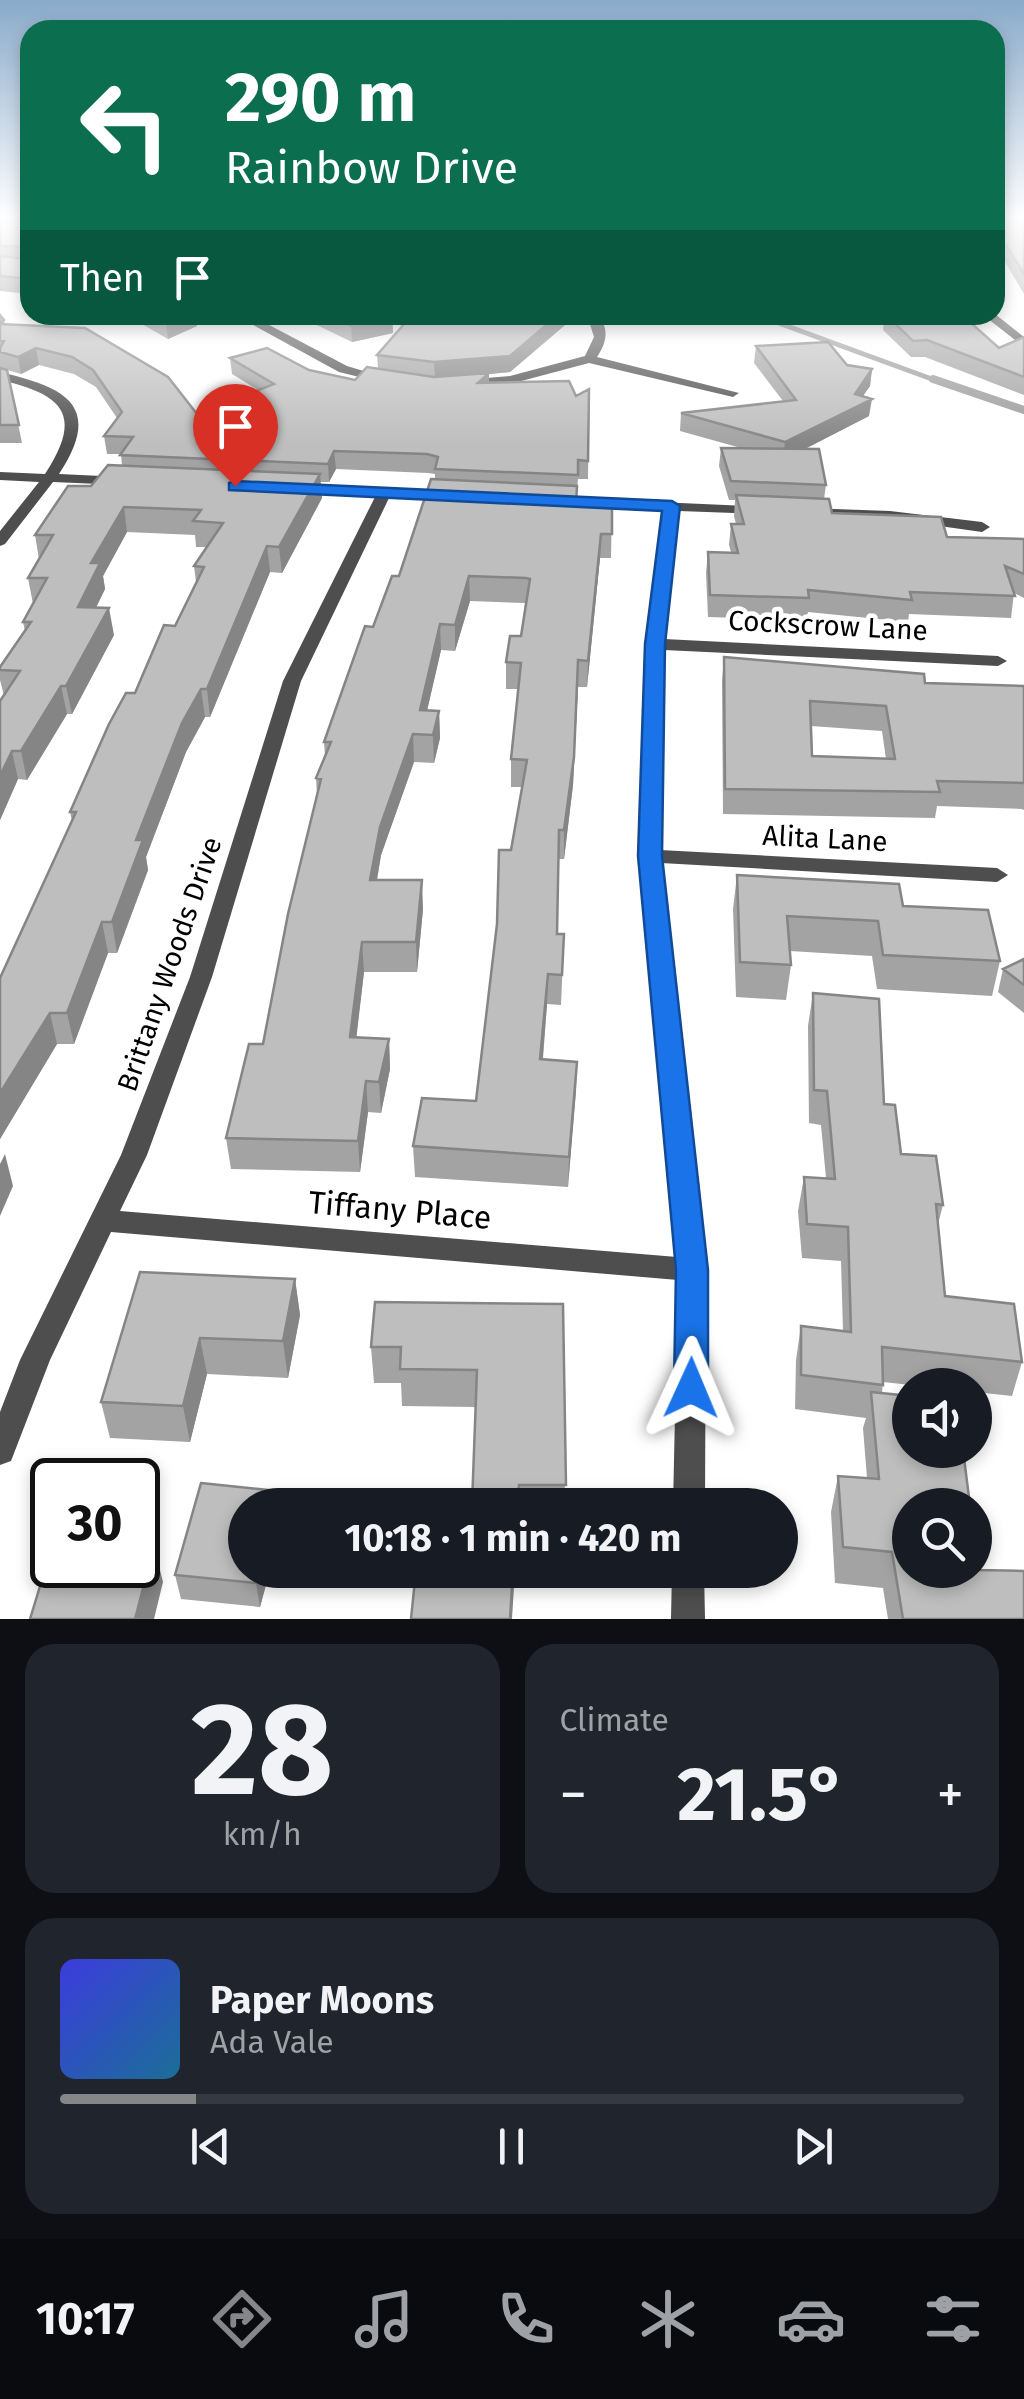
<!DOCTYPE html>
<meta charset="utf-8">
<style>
body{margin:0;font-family:"Fira Sans",sans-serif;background:#20242c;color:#f1f3f6;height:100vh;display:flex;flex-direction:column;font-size:38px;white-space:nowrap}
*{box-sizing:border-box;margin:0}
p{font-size:32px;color:#9ea1a6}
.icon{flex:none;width:55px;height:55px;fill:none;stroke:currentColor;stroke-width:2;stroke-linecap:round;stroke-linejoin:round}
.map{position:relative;height:1619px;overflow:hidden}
.panel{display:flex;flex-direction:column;gap:25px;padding:25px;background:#0d0f14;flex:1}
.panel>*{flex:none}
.hud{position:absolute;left:20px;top:20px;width:985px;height:305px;border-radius:30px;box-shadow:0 5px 15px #0003;background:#0b6e4f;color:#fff;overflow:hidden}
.buttons{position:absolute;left:892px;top:1368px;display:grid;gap:20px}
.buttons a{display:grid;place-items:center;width:100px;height:100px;border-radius:50%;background:#171b24;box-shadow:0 5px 15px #0003;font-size:50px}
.speed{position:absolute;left:30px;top:1458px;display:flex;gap:20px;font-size:50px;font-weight:700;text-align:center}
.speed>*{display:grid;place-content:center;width:130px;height:130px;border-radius:50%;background:#171b24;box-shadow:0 5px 15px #0003;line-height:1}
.speed .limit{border:5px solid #111;border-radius:15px;background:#fff;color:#111}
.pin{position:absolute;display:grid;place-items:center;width:85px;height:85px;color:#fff;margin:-102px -42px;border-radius:50% 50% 50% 0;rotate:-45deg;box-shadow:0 0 10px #0007}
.pin .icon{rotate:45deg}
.me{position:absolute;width:110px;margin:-55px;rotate:1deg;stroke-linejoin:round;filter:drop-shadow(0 0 8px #0008)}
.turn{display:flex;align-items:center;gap:35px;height:210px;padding:0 40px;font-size:45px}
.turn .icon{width:130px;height:130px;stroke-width:2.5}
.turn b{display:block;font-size:70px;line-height:85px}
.then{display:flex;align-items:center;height:95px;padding:0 40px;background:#0003;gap:20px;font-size:38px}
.big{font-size:75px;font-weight:700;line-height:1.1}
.panel .card{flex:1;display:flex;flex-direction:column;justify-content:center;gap:15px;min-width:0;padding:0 35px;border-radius:30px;background:#20242c}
.panel .dial{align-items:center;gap:0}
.dial b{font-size:130px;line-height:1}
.song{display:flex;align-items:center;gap:30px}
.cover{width:120px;height:120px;border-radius:15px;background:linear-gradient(135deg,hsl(240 70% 55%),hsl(200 70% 35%))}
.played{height:10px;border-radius:5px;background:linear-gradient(90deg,#858687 15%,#363941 15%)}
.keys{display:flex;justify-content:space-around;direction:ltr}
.heat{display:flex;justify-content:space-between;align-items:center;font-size:55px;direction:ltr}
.panel .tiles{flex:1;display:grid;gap:25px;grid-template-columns:1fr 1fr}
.card:last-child{grid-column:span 2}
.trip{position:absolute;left:228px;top:1488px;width:570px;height:100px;border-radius:50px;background:#171b24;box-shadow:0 5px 15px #0003;font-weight:700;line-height:100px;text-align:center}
.tabs{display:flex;height:160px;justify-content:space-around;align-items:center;background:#090b0e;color:#9ea1a6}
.tabs .icon{width:70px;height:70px}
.tabs .active{color:#858687}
.tabs b{font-size:45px;color:#f1f3f6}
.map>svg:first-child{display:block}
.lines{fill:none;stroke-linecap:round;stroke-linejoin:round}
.stream-far1{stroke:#9c9c9c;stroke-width:5}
.stream{stroke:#9c9c9c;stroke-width:8}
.street{fill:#4e4e4e;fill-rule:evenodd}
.wall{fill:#a3a3a3;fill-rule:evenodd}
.shaded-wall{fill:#858585}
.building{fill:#bebebe;stroke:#858585;stroke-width:2.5;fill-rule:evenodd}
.route{fill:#1a73e8;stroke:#114b97;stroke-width:2.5}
.labels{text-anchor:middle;stroke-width:9;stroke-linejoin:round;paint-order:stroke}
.street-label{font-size:28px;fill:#000;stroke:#fff}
.near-street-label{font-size:32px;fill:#000;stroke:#fff}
</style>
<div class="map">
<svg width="1024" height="1619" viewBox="0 0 1024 1619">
<rect width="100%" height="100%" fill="#fff"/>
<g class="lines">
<path class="stream-far1" d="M757,315L940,382"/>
<path class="stream" d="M933,379L1024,410"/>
<path class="street" d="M995,314L1024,337V347L983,315Z
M235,315H250L347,366L390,379L384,383L339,372Z
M587,315H599C609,330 607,342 597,357L739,393L733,397L589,363L510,384L463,388L457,384L463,380L510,376L585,356L594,337Z
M0,372C63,387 105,404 59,474L123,477L130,481L123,485L53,482L5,544L0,546V531L39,482L0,480V472L45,474C85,413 61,394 0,380Z
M297,485L453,492L460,496L453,500L389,498L301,681L212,977L147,1155L120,1211L677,1257L640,856L646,644L664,510L551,504L544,500L546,497L767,507L769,510L762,514L679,511L664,639L998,656L1007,661L998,666L664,650L660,850L997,868L1008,875L997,882L661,863L706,1270L705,1505H673L678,1280L111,1232L50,1360L11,1461L0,1465V1412L20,1360L121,1155L190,977L283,681L375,497L292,492L290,489Z
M806,508L890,511L982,522L990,527L982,532L890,519L801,515L799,512Z
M672,1570H704L705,1619H671Z"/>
</g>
<path class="wall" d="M0,219H30V294L0,291Z
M995,219H1024V294L995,245Z
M0,315L4,320L5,325L197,414L258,390L232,374L230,358L309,370L355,380L378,368L377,355L412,315H565V325L510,372L489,374V383L576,396L589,389L588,479H578L576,506L612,507L611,558H600L587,687H578L573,785L564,859H558L557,934H564L561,1005L547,1004L543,1059L577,1062L568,1187L415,1177L413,1146L476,1101L511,850L522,787H511V759L518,689H506V662L521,636L525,603L470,601L455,651L441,650L427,710L439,711L440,738L434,763L414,762L381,855L377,880L423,909L417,972H364L356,1037L389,1039L390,1069L381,1113L368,1112L360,1172L231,1169L226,1138L263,1044L317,795L316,778L325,756L324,742L373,627L399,576L435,480V474L428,473L336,469L329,482H320L322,498L282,573L270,572L210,717H205L186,752L146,857L148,870L117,953H108L74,1044H57L0,1139V978L72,821L70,812L135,693L175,626L196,582L194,566L207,547H196L195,535L127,532L103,576L105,589L96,608L114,635L72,714H67L27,780L18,779L0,820V701L4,696L0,680V667L25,631L23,622L33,604L28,578L39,559L35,535L91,486L122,466L121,454H107L104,436L117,418L96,387L74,374L39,365L21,374L7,370L22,443H0Z
M126,315H196L197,326L168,339Z
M296,315H387L392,317L393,333L352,342Z
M885,315H962L999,348L1024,337V395L925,357H911L883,330Z
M756,346L872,369L870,386L863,396L869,416L805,449L826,485L824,499L832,513L947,537L1024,539V598L1014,593L1011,618L909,614L908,622L808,612L806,620L708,617L706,573L708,552H731L729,545L731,524H736L734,516L735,500H729L719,466L721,448H741L680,431L681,413L783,401L754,363Z
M724,657L925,683L1024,686V810L1022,809L937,806L935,818L723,814L722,681ZM811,726L882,731L886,759L812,756Z
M737,875L903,906L1000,961L992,996L877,989L872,956L790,951L791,965L786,1000L736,997L733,909Z
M1024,959V1013L998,992L1003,969Z
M813,993L884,1104L901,1154L943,1205L938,1224L945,1296L1022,1362L1012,1396L975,1392V1385H911L883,1382L882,1393L979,1570L1024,1619H888L883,1588L835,1583L831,1512L838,1476L867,1478L863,1428L866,1418L795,1409L796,1360L801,1326L843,1331L841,1261L802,1258L798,1211L804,1177L826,1178L821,1125L809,1123L808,1026Z
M295,1279L300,1315L288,1378L207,1374L190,1442L110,1438L101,1402Z
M563,1304L565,1505H472L476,1407L402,1406L401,1383H374L371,1347Z
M201,1483L279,1491L281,1505H245V1570H270L260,1607L181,1599L175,1575Z"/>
<path class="shaded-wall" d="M184,315H196L197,326L168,339L166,323Z
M558,315H565V325L510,372L489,374V390L435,379L434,362Z
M392,317L393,333L352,342L351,326Z
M36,348L39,365L21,374L18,357Z
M872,369L870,386L855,407L872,399L869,416L783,460L785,442L855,394Z
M334,451L336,469L329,482L328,464Z
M320,474L322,498L282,573L279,547Z
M124,507L127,532L103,576L105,589L83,633L78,607L91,563Z
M601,534L600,558L587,687L588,661Z
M267,546L270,572L210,717L207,689Z
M469,576L470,601L455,651V625Z
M109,608L114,635L72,714L66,686Z
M440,624L441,650L421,737L420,710Z
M61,686L67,714L27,780L21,751Z
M578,687L573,785L564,859V830Z
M201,689L205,717L186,752L146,857L148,870L117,953L112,922L136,840L182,723Z
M439,711L440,738L434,763L433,735Z
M413,734L414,762L381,855L372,909L370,880L380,827Z
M12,751L18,779L0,820V776Z
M422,880L423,909L417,972L416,942Z
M102,922L108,953L74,1044L67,1013Z
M362,942L364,972L353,1067L350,1037Z
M548,974L547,1004L540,1090V1059Z
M50,1013L57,1044L0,1139V1093Z
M389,1039L390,1069L381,1113L379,1082Z
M577,1062L576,1092L568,1187L569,1157Z
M366,1081L368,1112L360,1172L358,1141Z
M5,1154L13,1186L0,1216V1164Z
M295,1279L300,1315L288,1378L283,1341Z
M200,1338L207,1374L190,1442L183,1406Z
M145,1469L153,1505L138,1563V1495Z
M154,1546L163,1582L154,1619H135Z
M259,1570H270L260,1607L256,1583Z
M513,1570H515L512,1619H510Z"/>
<path class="building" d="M0,219H30V247L0,246Z
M997,219H1024V274L995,227V224H1000Z
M30,247V279L0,276V256L27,259Z
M0,315L4,320L0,324L85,328L168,377L197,414L274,384L230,358L267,348L309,370L355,380L367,367L434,377L489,373L478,383L569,381L576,396L589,389L588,461L578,460V475L435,469L438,457L427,454L334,451L328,464L120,455L133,437L104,436L122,412L93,370L72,357L36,348L18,357L0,352V348L4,341L0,340Z
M151,315H184L166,323Z
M327,315H387L392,317L351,326Z
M412,315H558L510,356L434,362L377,355Z
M886,315H962L999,348L1024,337V377L927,340L913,341Z
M828,342L847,365L872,369L855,394L872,399L785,442L681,413L796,400L756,346Z
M0,368L7,370L19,425H0Z
M721,448L819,449L826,485L731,481Z
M108,465L320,474L279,547L267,546L207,689H201L182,723L136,840H143L112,922H102L67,1013H50L0,1093V978L76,812H70L109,724L126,693H135L164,625L175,626L204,567L194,566L223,523L193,521L201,510L124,507L91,563H100L78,607L109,608L66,686H61L21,751H12L0,776V701L20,671L0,670V667L31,622H23L47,578H28L53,535H35L68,486H91Z
M431,479L577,486L576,506L612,507V534H601L588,661L578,660L574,757L564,830H559L557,934H564L562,975L548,974L540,1059L577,1062L569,1157L413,1146L422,1098L476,1101L497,924L499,850H511L527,760L511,759L521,663L506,662L510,636H521L530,579L526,578L469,576L455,625L440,624L420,710L439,711L433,735L413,734L380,827L370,880H422L416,942H362L350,1037L389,1039L379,1082L366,1081L358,1141L226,1138L249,1044H263L288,914L321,779L316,778L331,742H324L365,626L373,627L392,576H399Z
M736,495L829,499L832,513L941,517L947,537L1024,539V574L1005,566L1015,596L910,592L912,600L808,590L809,598L710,595L708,552L738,553L731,524H744Z
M724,657L924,674L925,683L1024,686V783L937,781L940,792L725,789ZM810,701L886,706L895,759L812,756Z
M737,875L899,884L903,906L988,910L1000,961L883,955L878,921L787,916L791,965L740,962Z
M1024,959V985L1003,969Z
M813,993L879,999L884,1104L895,1105L901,1154L936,1156L943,1205L936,1204L945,1296L1014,1304L1022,1362L882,1347L883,1385L801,1375V1326L851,1332L848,1227L807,1224L804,1177L835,1179L827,1091L814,1090Z
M140,1272L295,1279L283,1341L200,1338L183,1406L101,1402Z
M375,1302L563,1304L566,1485H519L517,1505H472L477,1370L400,1369L401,1347H371Z
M871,1392L910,1396V1450H963L970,1505H910V1570H975V1540L979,1570L1024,1571V1619H903L892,1552L843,1547L838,1476L879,1479Z
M79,1464L145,1469L138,1495V1480H74Z
M201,1483L279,1491L276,1505H245V1570H259L256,1583L175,1575Z
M138,1545L154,1546L135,1619H30L52,1547V1565H138Z
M416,1570H513L510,1619H411Z"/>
<linearGradient id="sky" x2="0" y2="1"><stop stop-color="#89aaca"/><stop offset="0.49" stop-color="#fff"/><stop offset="1" stop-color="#fff" stop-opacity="0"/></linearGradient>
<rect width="1024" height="445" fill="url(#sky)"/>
<path class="route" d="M235,481L672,501L680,506L665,644L662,856L708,1270V1388L703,1398L691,1402L679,1398L674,1388L676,1270L638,856L645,644L662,511L229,490V483Z"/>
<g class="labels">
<g class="street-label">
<text transform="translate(828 625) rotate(3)" y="10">Cockscrow Lane</text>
<text transform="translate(825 838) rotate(3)" y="10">Alita Lane</text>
<text transform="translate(169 964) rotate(-71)" y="10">Brittany Woods Drive</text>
</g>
<g class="near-street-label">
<text transform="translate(400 1210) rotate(5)" y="11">Tiffany Place</text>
</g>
</g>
</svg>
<div class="buttons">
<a><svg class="icon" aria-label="sound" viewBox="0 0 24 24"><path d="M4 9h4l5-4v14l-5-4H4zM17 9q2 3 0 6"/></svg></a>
<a><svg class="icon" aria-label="search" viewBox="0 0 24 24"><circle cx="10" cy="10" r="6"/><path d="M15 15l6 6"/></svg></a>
</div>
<div class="speed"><div class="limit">30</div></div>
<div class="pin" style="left:235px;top:486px;background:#d93025"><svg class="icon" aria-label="arrive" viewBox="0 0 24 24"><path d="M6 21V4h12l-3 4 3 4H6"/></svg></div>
<svg class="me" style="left:691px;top:1388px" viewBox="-20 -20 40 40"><path d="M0-17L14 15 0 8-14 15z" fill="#1a73e8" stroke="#fff" stroke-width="4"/></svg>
<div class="trip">10:18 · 1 min · 420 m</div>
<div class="hud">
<div class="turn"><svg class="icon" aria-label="left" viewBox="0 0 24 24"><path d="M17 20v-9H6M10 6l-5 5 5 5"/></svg><div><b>290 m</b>Rainbow Drive</div></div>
<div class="then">Then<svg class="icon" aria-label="arrive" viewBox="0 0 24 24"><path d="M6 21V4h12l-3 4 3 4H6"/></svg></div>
</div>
</div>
<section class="panel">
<div class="tiles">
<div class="card dial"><b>28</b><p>km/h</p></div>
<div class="card"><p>Climate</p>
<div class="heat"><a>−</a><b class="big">21.5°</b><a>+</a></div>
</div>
<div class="card">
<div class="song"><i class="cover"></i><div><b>Paper Moons</b><p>Ada Vale</p></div></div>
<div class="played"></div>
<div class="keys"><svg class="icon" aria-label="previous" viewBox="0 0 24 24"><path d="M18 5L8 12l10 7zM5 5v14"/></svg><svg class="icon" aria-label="pause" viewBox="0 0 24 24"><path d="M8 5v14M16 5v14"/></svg><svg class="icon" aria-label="next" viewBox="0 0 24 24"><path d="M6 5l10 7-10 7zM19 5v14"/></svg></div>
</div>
</div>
</section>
<nav class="tabs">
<b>10:17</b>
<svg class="icon active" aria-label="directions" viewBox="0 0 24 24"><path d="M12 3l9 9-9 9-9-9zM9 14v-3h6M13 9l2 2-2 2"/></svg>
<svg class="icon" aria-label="music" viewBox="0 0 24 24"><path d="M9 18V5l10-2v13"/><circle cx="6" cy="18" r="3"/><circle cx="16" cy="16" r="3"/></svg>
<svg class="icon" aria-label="phone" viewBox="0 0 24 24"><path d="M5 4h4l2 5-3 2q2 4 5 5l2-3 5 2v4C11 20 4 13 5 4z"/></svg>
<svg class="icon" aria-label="climate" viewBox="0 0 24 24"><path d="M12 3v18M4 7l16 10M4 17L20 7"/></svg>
<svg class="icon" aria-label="car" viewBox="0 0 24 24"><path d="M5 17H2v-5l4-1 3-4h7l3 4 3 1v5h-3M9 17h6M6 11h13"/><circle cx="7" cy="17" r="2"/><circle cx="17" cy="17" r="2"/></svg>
<svg class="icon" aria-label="filters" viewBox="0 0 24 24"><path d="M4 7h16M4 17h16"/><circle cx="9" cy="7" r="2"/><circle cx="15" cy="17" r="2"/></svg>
</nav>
